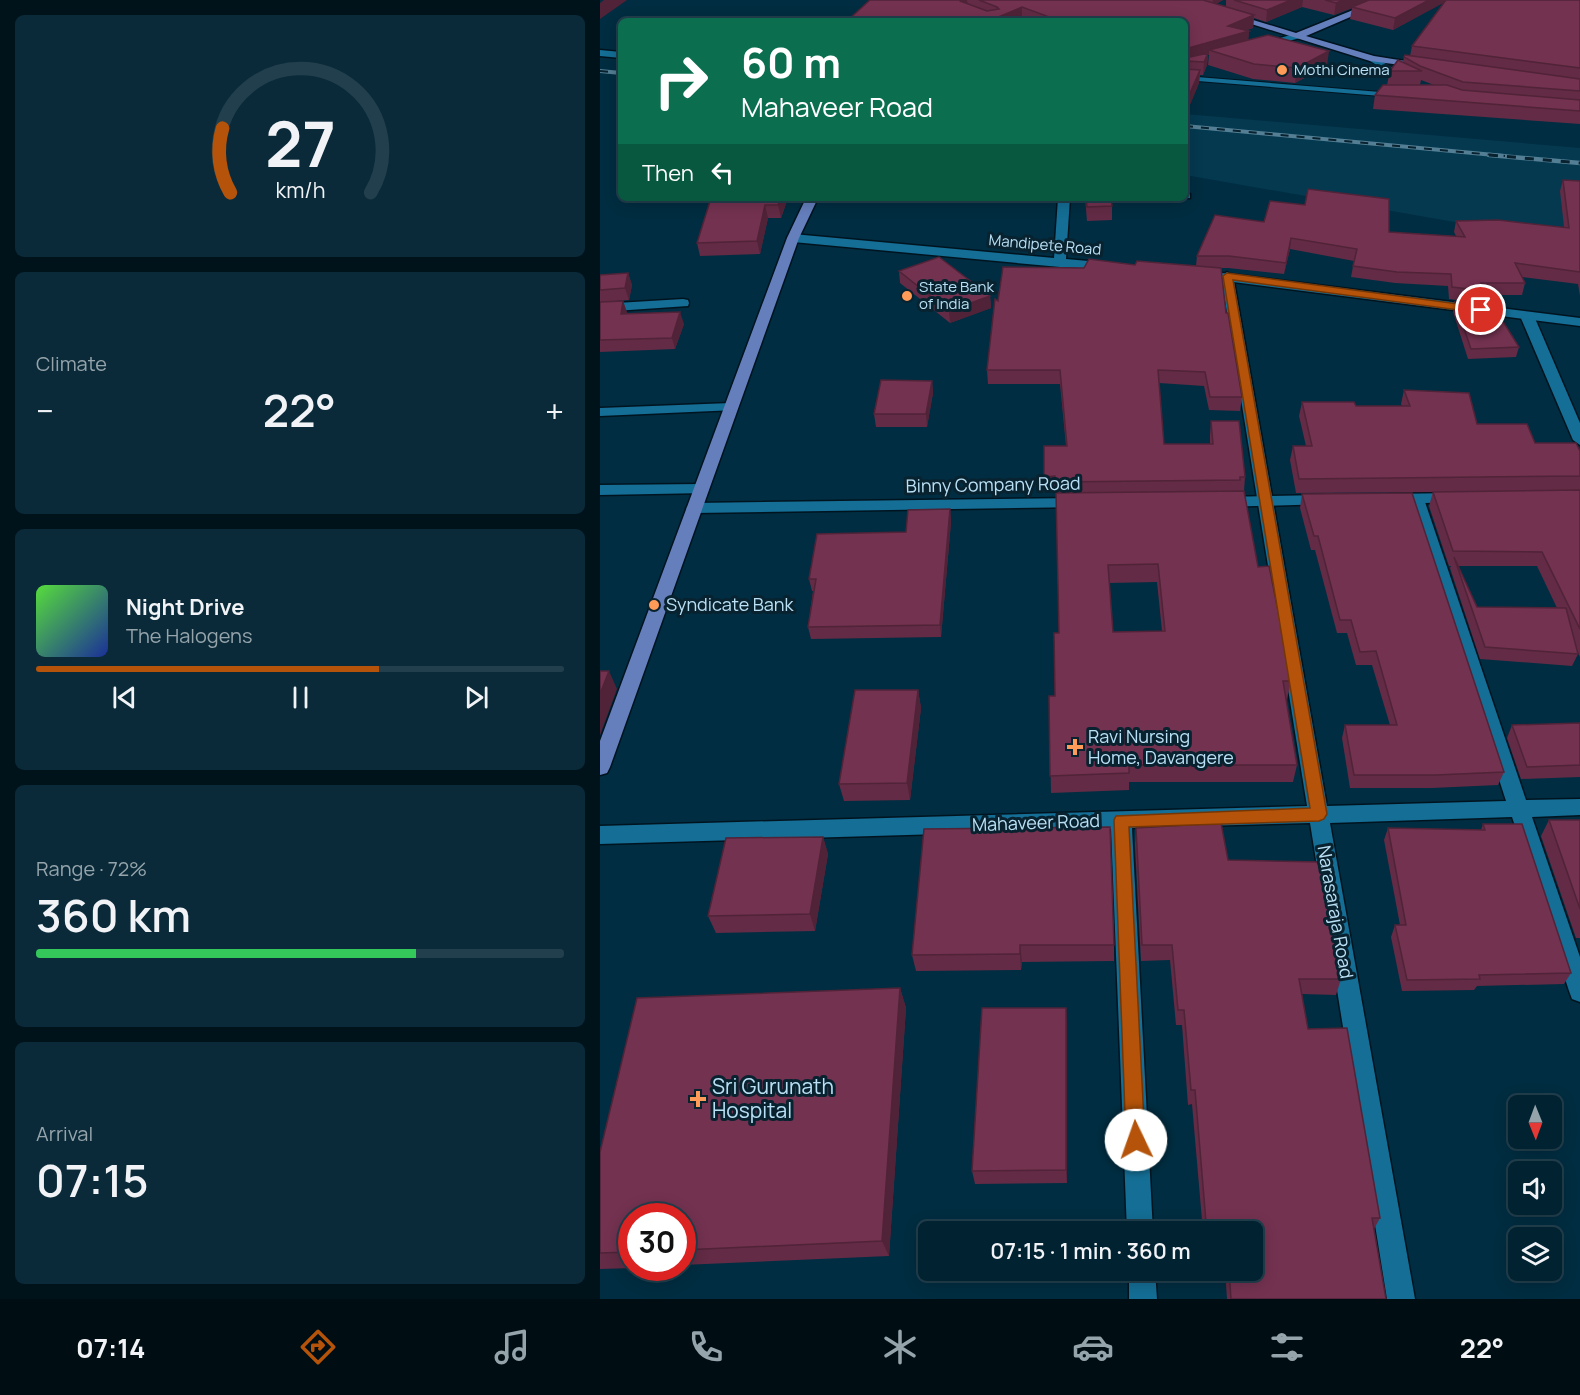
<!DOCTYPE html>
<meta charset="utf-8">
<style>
body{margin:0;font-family:Manrope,sans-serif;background:#0a2a39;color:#f1f3f6;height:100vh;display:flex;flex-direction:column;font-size:22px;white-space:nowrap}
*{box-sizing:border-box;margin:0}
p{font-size:20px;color:#95a4ab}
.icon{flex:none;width:33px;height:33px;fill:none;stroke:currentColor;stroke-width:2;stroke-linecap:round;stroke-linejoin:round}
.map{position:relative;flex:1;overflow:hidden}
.sheet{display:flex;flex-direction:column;gap:15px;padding:15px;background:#00131b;width:600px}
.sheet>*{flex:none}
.top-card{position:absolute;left:18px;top:18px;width:570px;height:183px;border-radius:9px;box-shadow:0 3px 15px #0003,0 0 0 2px #223f4d;background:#0b6e4f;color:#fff;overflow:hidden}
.needle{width:39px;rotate:179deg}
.tools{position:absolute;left:908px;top:1095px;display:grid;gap:12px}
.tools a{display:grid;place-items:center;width:54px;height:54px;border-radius:9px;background:#002231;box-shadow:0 3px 15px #0003,0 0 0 2px #223f4d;font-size:30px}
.speed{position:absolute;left:18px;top:1203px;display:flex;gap:12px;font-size:30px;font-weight:700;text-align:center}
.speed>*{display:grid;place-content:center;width:78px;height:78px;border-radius:50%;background:#002231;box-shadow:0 3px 15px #0003,0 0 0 2px #223f4d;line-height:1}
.speed .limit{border:9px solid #d22;background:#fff;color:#111}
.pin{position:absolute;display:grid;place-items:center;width:51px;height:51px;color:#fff;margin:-26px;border:3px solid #fff;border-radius:50%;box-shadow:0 2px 6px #0007}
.me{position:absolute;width:66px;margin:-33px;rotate:357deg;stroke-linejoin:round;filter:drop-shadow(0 0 4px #0008)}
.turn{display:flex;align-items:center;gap:21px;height:126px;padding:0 24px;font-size:27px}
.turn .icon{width:78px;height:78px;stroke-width:2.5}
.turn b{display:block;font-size:42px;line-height:51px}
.then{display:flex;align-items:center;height:57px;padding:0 24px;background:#0003;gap:12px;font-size:22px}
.big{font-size:45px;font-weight:600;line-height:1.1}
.sheet .widget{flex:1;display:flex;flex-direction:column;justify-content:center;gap:9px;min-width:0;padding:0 21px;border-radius:9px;background:#0a2a39}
.sheet .dial{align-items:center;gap:0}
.dial svg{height:156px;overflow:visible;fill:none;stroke:#223f4d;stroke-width:7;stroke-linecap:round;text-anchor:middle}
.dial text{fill:#f1f3f6;stroke:none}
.song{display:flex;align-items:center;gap:18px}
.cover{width:72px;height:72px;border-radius:9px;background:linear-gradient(135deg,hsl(110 70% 55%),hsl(230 70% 35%))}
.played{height:6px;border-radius:3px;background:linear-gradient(90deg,#b45309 65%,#223f4d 65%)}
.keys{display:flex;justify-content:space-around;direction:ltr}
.heat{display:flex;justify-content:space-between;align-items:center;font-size:33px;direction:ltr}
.charge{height:9px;border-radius:4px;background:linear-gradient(90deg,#34c759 72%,#223f4d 0)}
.trip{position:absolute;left:318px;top:1221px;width:345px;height:60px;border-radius:9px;background:#002231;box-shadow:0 3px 15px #0003,0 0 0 2px #223f4d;font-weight:600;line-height:60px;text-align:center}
.tab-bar{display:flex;height:96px;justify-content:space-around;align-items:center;background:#000e14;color:#95a4ab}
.tab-bar .icon{width:42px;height:42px}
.tab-bar .current{color:#b45309}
.tab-bar b{font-size:27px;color:#f1f3f6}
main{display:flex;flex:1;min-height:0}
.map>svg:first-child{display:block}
.built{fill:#043950}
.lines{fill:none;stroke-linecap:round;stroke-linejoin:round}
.lane-casing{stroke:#001420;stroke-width:2}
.street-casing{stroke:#001420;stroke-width:3}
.secondary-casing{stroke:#001420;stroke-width:3}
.primary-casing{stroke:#001420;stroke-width:3}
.lane{fill:#146e95;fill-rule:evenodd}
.street{fill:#146e95;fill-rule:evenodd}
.secondary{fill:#146e95;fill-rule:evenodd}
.primary{fill:#657fbd;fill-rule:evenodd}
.rail-far1-casing{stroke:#547e93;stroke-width:4}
.rail-casing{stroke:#547e93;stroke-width:4.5}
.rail-far1{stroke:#08222f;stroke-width:2;stroke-dasharray:8;stroke-linecap:butt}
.rail{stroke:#08222f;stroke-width:3;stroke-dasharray:9;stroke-linecap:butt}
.wall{fill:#632b45;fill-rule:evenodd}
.shaded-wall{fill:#502338}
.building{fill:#733250;stroke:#502338;stroke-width:1.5;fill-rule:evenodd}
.route{fill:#b45309;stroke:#753606;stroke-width:1.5}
.poi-dot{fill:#fe9b58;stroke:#08222f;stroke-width:2}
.labels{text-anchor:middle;stroke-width:6;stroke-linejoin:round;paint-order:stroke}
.far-poi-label{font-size:15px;fill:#bae0f5;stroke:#08222f;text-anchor:start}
.far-street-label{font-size:15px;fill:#bae0f5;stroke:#08222f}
.street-label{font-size:18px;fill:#bae0f5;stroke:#08222f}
.poi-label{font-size:18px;fill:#bae0f5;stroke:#08222f;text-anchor:start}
.near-poi-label{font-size:21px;fill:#bae0f5;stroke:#08222f;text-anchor:start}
</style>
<main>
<section class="sheet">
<div class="widget dial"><svg viewBox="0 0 100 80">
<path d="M14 69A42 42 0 1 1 86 69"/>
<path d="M14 69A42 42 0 0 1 10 36" stroke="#b45309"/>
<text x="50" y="56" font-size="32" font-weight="700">27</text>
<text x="50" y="72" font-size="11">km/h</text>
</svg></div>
<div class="widget"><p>Climate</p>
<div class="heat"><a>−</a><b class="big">22°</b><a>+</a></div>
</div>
<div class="widget">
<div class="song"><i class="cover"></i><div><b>Night Drive</b><p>The Halogens</p></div></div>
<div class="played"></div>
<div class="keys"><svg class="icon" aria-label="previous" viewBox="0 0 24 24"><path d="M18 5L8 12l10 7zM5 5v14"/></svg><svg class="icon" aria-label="pause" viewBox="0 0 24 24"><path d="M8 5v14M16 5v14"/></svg><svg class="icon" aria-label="next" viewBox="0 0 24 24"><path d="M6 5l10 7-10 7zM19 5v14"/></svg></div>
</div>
<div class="widget"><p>Range · 72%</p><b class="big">360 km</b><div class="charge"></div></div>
<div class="widget"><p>Arrival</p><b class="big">07:15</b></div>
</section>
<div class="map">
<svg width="980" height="1299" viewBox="0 0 980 1299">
<rect width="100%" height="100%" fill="#002d41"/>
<path class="built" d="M585,114L980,148V244L585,175V149L588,146L585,145Z"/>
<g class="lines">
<defs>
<path id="lane" d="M773,57L808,76L809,78L802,80L770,61L769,59Z
M585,76L793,93L797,95L793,97L585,80Z"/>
<path id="street" d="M697,33L702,36L700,38L662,48L657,45Z
M0,50L21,52V58L0,56Z
M585,193L590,194V198H581H585Z
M627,272L633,276L727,806L906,801L808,499L816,494L824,499L926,800L980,799V815L932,817L980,957V1002L972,999L969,991L912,817L730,823L815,1299H787L710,823L532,828L553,1232H527L511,829L0,844V826L707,806L621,276Z
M83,299L88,300L89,303L88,306L0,312V304Z
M927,312L934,316L980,423V445L973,440L920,316Z
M101,484L109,489L107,493L0,495V485Z
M529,1270H555L557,1299H529Z"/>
<path id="secondary" d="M458,198H470L466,259L511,263L517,267L515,270L460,267L193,242L187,238L193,234L454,258Z
M598,270L980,318V326L594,277L592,274Z
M131,403L136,404L138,407L136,410L0,416V408Z
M855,493L863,498L861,502L790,504L782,499L790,494Z
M723,495L729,496L731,500L729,504L622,507L614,502L622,497Z
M480,498L486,499L488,503L486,507L94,513L86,508L94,503Z"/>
<path id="primary" d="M778,0H790L706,36L774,56L824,64V68L770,61L626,16L630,13L696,33Z
M206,198H218L199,238L10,767L7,773L0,775V741L187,238Z"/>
</defs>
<use href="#lane" class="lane-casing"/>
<use href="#street" class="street-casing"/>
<use href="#secondary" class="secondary-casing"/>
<use href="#primary" class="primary-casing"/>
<use href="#lane" class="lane"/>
<use href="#street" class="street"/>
<use href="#secondary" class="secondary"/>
<use href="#primary" class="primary"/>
<defs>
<path id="rail-far1" d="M0,71L21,73
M585,126L905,156"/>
<path id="rail" d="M889,155L980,163"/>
</defs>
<use href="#rail-far1" class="rail-far1-casing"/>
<use href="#rail" class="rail-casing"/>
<use href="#rail-far1" class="rail-far1"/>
<use href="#rail" class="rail"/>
</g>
<path class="wall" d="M270,0H623L616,4L626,7V0H980V124L773,109L775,95L787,85L790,71L803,62L804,57L810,56L812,46L844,2L793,30L750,19L752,8L734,15L702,7L666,22L654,18L653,28L646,30L649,31L648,40L727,66L695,83L653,79L608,65L609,55H608L607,65L603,75H600L599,83L586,114H585V21H427L422,19L419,21H247ZM821,80L834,85H820Z
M963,180L980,181V296L978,284L922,277L925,283L922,295H885L883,303L849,299L848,286L795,283L751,277L754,261L690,249L684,274L628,268H615L626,313L642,397L640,411L609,410L604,386L559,383L564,444H610V435L611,421L645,477L644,491L658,567L691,681L687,699H686L697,765L693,782H529V790L451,793L449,696H455L459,633L456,491H444V477L466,446L460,384H388L387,370L398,301L484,268L535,265L596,266L597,256L664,222L789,232L856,236L854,232L856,221L964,227L960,191ZM557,582L562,631L513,632L509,583Z
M111,198H188L181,218H168L160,254L100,256L97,243Z
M485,198H511L512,206V220L487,221Z
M299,271L390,296L391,308L350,323L300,283Z
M28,273L32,285L29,300L0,302V275Z
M23,301L27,314L84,324L75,349L0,352V302Z
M855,302L919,347L916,357L868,359L853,312Z
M332,381L333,393L327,427H276L274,414Z
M804,390L877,424L935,443L980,451V657L977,650L978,654L972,666L880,659L850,568L851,566H849L829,506L833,492L696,493L690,460L693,446H706L699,416L702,402L756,406H802L801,404ZM858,566H937L957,608L877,607Z
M702,494L904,772L898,785L832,788H750L742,738L745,725H790L772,665H756L747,633H737L715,550H711L700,508Z
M350,509L351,522L341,637L211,639L208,627L213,591H212L209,579L306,532Z
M318,690L321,708L310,800L244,801L239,784Z
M980,723V777L921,779L907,738L912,725Z
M949,820H980V938H976L941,836Z
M883,824L971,973L964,984L877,986L874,990L802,991L791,937L795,925H800L784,840L788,828L881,830Z
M536,828L628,860L741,979L736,995L702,994L708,1029L780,1218L774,1229L786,1299H627L625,1270H652V1232H603L592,1104L588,1105L582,1025H576L570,960L541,961L535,844Z
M324,829L514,945V961L422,962L421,970L316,971L312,955Z
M223,837L228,854L215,931L116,933L108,916Z
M300,988L306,1008L289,1256L82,1265V1216H32V1268H34L0,1269V1152Z
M466,1008L467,1183L375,1184L372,1171Z"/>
<path class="shaded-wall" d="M4,0H27L0,19V3Z
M360,0H367L368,8H361Z
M613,0H623L612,6Z
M691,0H703L702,7L666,22L667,10Z
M744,0H772L752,7V8L734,15L736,3Z
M829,0H849L793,30L795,18Z
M422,7V19L419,21H389Z
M654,15L653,28L635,35L649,31L648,44L609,50V55H608L607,65L603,75L604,62L585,61V49L628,26Z
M729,51L727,66L695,83L697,68Z
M600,70L599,83L586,114L587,100Z
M181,198H188L181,218L178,205Z
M165,205L168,218L160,254L157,241Z
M691,238L690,249L684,274L686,263Z
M28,273L32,285L29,300L25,288Z
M390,296L391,308L350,323L349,311Z
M23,301L27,312L24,325L21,314Z
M80,312L84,324L75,349L72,338Z
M332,381L333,393L327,427L326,414Z
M350,509L351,522L341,637L340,625Z
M9,671L17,689L0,735V694Z
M318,690L321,708L310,800L307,783Z
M223,837L228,854L215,931L210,914Z
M420,945L422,962L421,970L420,954Z
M300,988L306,1008L289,1256L282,1241Z
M466,1008L467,1023V1183L466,1170Z"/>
<path class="building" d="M270,0H360V1L387,11L399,9L397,7L379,0H603L654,15L628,26L649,31L585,49V21H460L422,7L389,21H247Z
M634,0H691L667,10Z
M725,0H744L736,3Z
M769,0H829L795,18L752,7Z
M846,0H980V68L812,46Z
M668,35L729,51L697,68L654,64L609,50Z
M608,53L604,62L585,61V57L586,58Z
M805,55L980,79V91L863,82L820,66L804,57Z
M798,60L822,71H790Z
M585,69L600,70L587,100H585Z
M783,85H847L862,90L980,100V111L775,95Z
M963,180L980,181V272L915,263L925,283H881L886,291L852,287L851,274L797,272L753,266L757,249L691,238L686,263L629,256H597L615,215L664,222L670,201L705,205L708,189L789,199V232L865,237L856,221L898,220L969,228Z
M111,198H181L178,205H165L157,241L97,243Z
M486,198H511L512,206L487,207Z
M339,257L390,296L349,311L299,271Z
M489,259L535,265L537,261L621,268L626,313H628L642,397H610L605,372L558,370L564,444H613L611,421H639L645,477H640V480L455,482V476L444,477V446H467L460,370H387L395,299L398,301L403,267L484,268Z
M28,273L25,288L0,290V275Z
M23,301L21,314L80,312L72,338L0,340V302Z
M855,302L894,307L919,347L871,349Z
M281,380L332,381L326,414H274Z
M804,390L869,393L877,424H927L935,443H976L980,451V476L699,479L693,446H712L702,402H754L756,406H810Z
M980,490V629L942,552L853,551L833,492Z
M644,491L658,567L669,566L682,630L691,681H683L697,765H529V773L450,776L449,696H455L454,633H459L456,493ZM558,564L565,631L513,632L508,565Z
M812,493L904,772L836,775H754L745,725H797L776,651L760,652L751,620H740L718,536H714L702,494Z
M350,509L340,625L208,627L216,579H209L217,534L306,532L308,510Z
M854,557L877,607L966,608L978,654L885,647Z
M0,671H9L0,694Z
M255,690H318L307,783L239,784Z
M980,723V765L927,767L912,725Z
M949,820H980V909Z
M621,823L628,860L721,862L741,979H699L708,1029L747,1028L780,1218H772L786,1299H631L629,1270H652V1232H626L625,1222H606L595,1090H591L584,1010H578L572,945H542L536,828Z
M883,824H922L971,973L879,975L880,979L807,980L795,925H806L788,828L885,830Z
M510,827L514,945H420V954L312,955L324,829Z
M223,837L210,914L108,916L126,838Z
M300,988L282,1241L82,1250V1216H32V1252L0,1253V1152L37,998Z
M382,1008H466V1170L372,1171Z"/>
<path class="route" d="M627,273L881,307L886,310L881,313L633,280L727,814L724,819L719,821L529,827L545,1140L543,1147L536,1150L529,1147L526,1140L514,820L516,816L710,808L623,276Z"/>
<g class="poi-dot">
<circle cx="682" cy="70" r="6"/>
<circle cx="307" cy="296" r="6"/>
<circle cx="54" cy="605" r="6"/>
<path d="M472 738h6v6h6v6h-6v6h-6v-6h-6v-6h6z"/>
<path d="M95 1090h6v6h6v6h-6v6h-6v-6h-6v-6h6z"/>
</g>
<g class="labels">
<g class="far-poi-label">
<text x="694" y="75">Mothi Cinema</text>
<text x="319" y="292">State Bank<tspan x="319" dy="17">of India</tspan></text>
</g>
<g class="far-street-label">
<text transform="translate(445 245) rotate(5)" y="5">Mandipete Road</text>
</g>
<g class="street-label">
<text transform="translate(393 485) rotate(-1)" y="6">Binny Company Road</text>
<text transform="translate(436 823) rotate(-2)" y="6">Mahaveer Road</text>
<text transform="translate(735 912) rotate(80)" y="6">Narasaraja Road</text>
</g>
<g class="poi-label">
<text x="66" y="611">Syndicate Bank</text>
<text x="488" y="743">Ravi Nursing<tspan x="488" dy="21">Home, Davangere</tspan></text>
</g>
<g class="near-poi-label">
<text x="112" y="1094">Sri Gurunath<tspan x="112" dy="24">Hospital</tspan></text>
</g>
</g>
</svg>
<div class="tools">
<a><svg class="needle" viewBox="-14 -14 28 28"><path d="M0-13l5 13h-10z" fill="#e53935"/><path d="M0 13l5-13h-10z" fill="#95a4ab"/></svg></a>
<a><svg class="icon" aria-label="sound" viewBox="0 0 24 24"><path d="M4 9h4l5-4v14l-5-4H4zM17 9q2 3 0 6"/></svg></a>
<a><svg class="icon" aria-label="layers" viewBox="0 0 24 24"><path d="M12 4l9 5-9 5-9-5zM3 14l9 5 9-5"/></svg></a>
</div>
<div class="speed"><div class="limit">30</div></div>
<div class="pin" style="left:881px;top:310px;background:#d93025"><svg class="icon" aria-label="arrive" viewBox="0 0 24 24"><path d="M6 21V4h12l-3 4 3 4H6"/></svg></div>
<svg class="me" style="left:536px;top:1140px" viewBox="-20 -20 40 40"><circle r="19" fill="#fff"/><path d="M0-13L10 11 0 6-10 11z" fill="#b45309"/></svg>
<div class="trip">07:15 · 1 min · 360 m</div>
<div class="top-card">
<div class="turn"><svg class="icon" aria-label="right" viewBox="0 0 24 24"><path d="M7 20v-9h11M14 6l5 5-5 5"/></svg><div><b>60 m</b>Mahaveer Road</div></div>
<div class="then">Then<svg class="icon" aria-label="left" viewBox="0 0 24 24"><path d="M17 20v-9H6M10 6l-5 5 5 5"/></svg></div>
</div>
</div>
</main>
<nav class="tab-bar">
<b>07:14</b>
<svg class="icon current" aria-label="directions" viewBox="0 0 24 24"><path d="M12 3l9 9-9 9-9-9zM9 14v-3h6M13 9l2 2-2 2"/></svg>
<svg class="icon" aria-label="music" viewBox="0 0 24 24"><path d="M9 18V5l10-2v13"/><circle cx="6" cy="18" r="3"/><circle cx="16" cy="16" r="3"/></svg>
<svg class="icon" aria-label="phone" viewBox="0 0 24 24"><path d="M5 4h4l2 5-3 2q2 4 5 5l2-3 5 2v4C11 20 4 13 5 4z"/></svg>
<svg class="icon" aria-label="climate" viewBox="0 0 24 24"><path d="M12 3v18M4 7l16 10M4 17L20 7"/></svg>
<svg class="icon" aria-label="car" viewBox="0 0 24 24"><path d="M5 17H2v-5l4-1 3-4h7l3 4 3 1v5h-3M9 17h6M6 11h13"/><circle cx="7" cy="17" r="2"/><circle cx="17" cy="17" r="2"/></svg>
<svg class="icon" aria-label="filters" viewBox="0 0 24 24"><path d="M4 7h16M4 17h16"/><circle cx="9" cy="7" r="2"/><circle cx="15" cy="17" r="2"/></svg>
<b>22°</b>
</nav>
